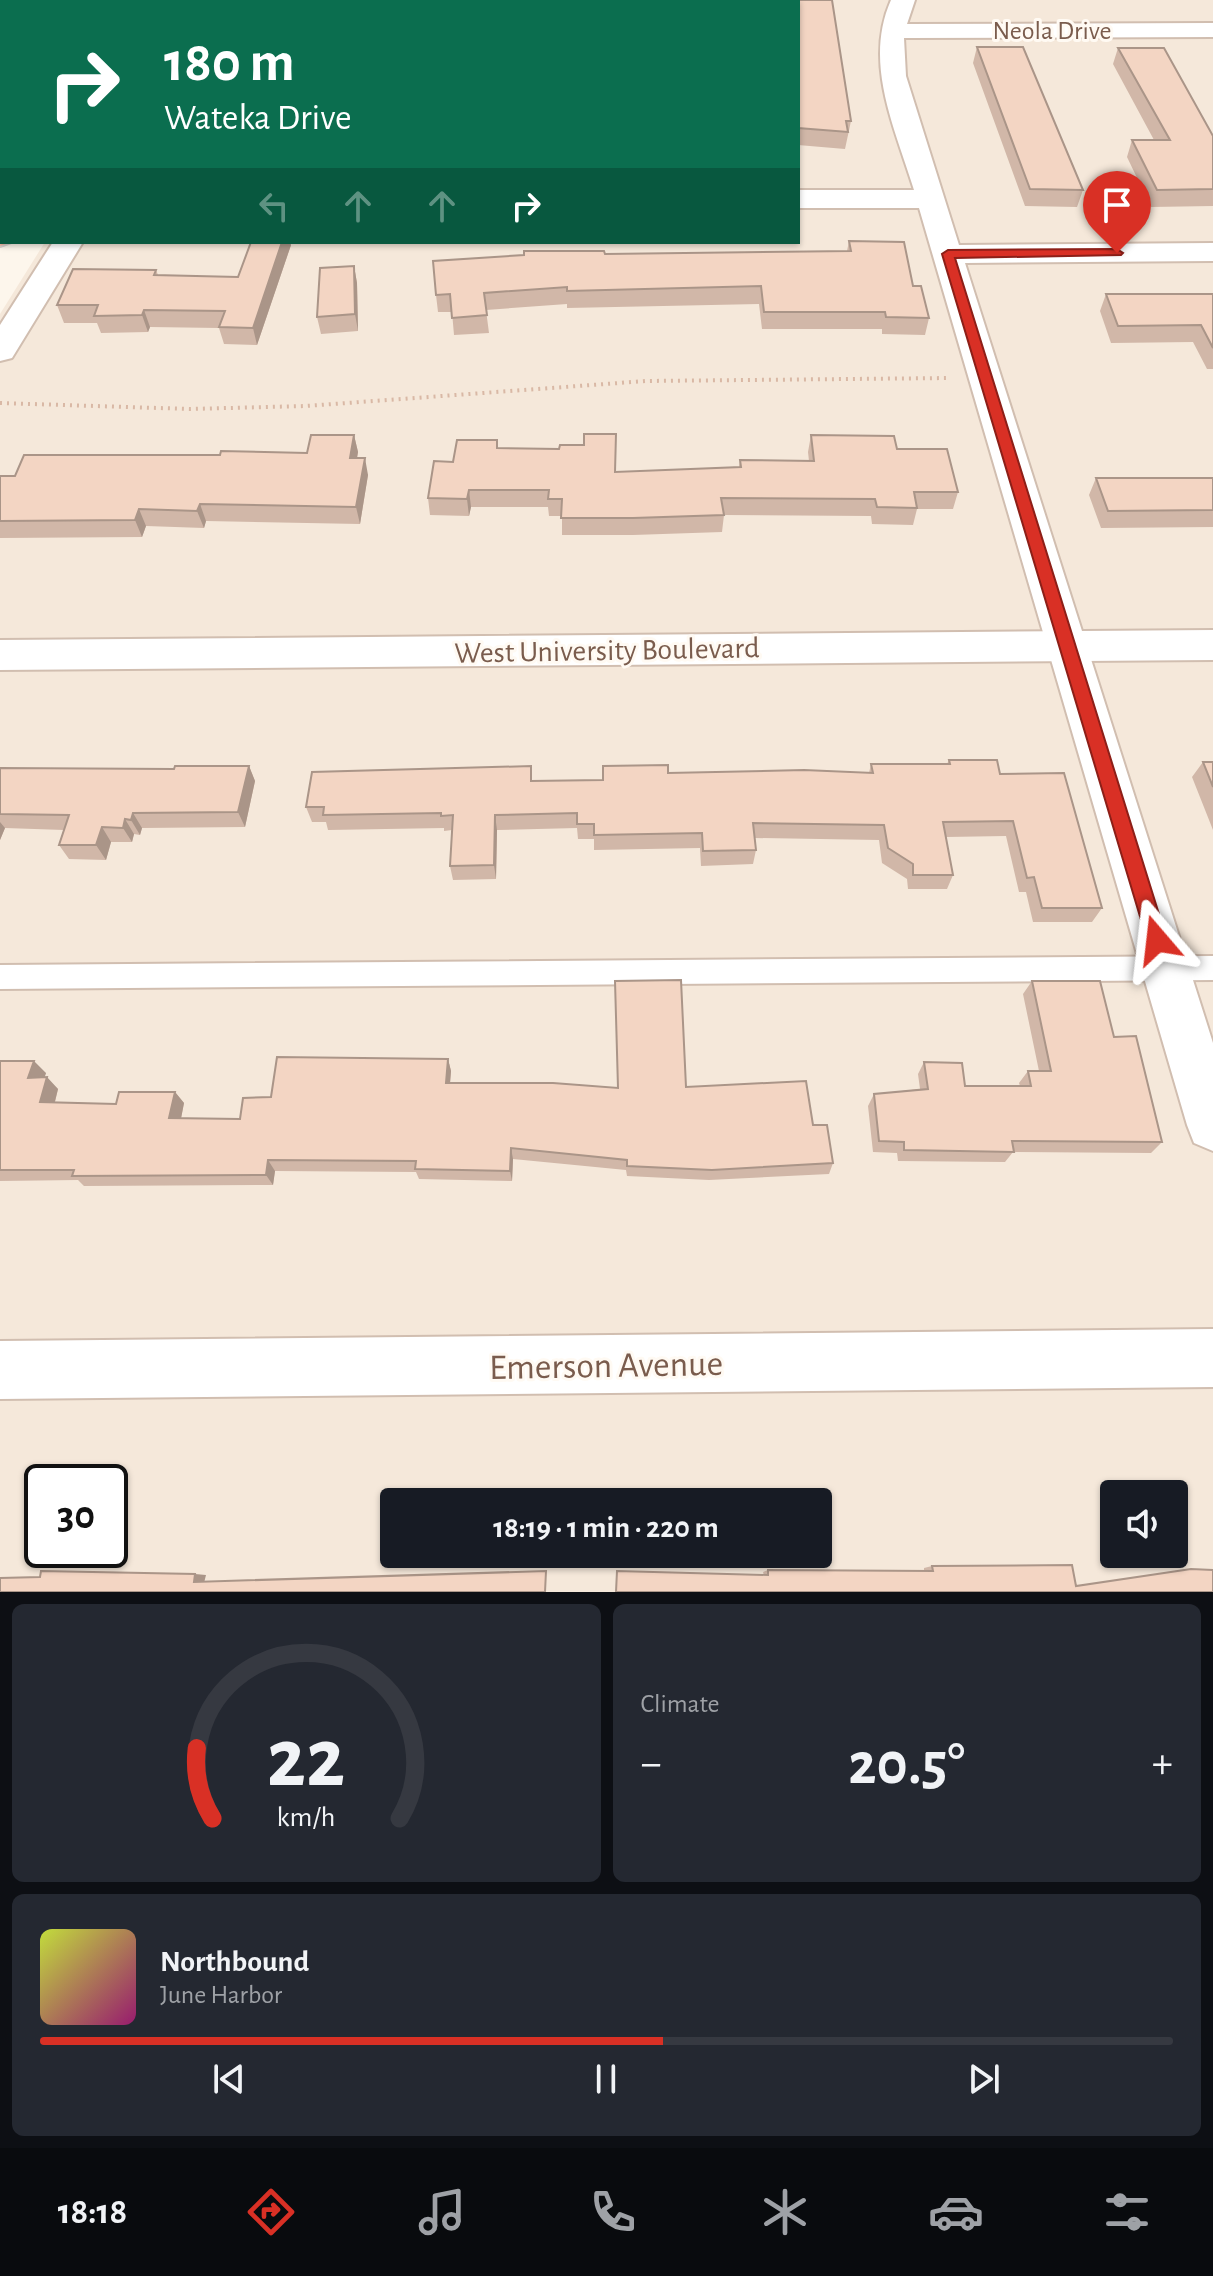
<!DOCTYPE html>
<meta charset="utf-8">
<style>
body{margin:0;font-family:"Alegreya Sans",sans-serif;background:#242831;color:#f1f3f6;height:100vh;display:flex;flex-direction:column;font-size:30px;white-space:nowrap}
*{box-sizing:border-box;margin:0}
p{font-size:26px;color:#9ea1a6}
.icon{flex:none;width:44px;height:44px;fill:none;stroke:currentColor;stroke-width:2;stroke-linecap:round;stroke-linejoin:round}
.map{position:relative;height:1592px;overflow:hidden}
.drawer{display:flex;flex-direction:column;gap:12px;padding:12px;background:#0d0f14;flex:1}
.drawer>*{flex:none}
.guide{position:absolute;left:0px;top:0px;width:800px;height:244px;box-shadow:0 2px 6px #0004;background:#0b6e4f;color:#fff;overflow:hidden}
.fabs{position:absolute;left:1100px;top:1480px;display:grid;gap:16px}
.fabs a{display:grid;place-items:center;width:88px;height:88px;border-radius:8px;background:#171b24;box-shadow:0 2px 6px #0004;font-size:40px}
.speed{position:absolute;left:24px;top:1464px;display:flex;gap:16px;font-size:40px;font-weight:700;text-align:center}
.speed>*{display:grid;place-content:center;width:104px;height:104px;border-radius:50%;background:#171b24;box-shadow:0 2px 6px #0004;line-height:1}
.speed .limit{border:4px solid #111;border-radius:12px;background:#fff;color:#111}
.pin{position:absolute;display:grid;place-items:center;width:68px;height:68px;color:#fff;margin:-82px -34px;border-radius:50% 50% 50% 0;rotate:-45deg;box-shadow:0 0 8px #0007}
.pin .icon{rotate:45deg}
.me{position:absolute;width:88px;margin:-44px;rotate:343deg;stroke-linejoin:round;filter:drop-shadow(0 0 6px #0008)}
.turn{display:flex;align-items:center;gap:28px;height:168px;padding:0 32px;font-size:36px}
.turn .icon{width:104px;height:104px;stroke-width:2.5}
.turn b{display:block;font-size:56px;line-height:68px}
.lanes{display:flex;align-items:center;height:76px;padding:0 32px;background:#0003;justify-content:center;gap:40px;direction:ltr}
.lanes .off{opacity:.35}
.big{font-size:60px;font-weight:700;line-height:1.1}
.drawer .tile{flex:1;display:flex;flex-direction:column;justify-content:center;gap:12px;min-width:0;padding:0 28px;border-radius:12px;background:#242831}
.drawer .dial{align-items:center;gap:0}
.dial svg{height:208px;overflow:visible;fill:none;stroke:#363941;stroke-width:7;stroke-linecap:round;text-anchor:middle}
.dial text{fill:#f1f3f6;stroke:none}
.song{display:flex;align-items:center;gap:24px}
.cover{width:96px;height:96px;border-radius:12px;background:linear-gradient(135deg,hsl(70 70% 55%),hsl(320 70% 35%))}
.played{height:8px;border-radius:4px;background:linear-gradient(90deg,#d93025 55%,#363941 55%)}
.keys{display:flex;justify-content:space-around;direction:ltr}
.heat{display:flex;justify-content:space-between;align-items:center;font-size:44px;direction:ltr}
.drawer .tiles{flex:1;display:grid;gap:12px;grid-template-columns:1fr 1fr}
.tile:last-child{grid-column:span 2}
.trip{position:absolute;left:380px;top:1488px;width:452px;height:80px;border-radius:8px;background:#171b24;box-shadow:0 2px 6px #0004;font-weight:700;line-height:80px;text-align:center}
.tabs{display:flex;height:128px;justify-content:space-around;align-items:center;background:#090b0e;color:#9ea1a6}
.tabs .icon{width:56px;height:56px}
.tabs .on{color:#d93025}
.tabs b{font-size:36px;color:#f1f3f6}
.map>svg:first-child{display:block}
.residential{fill:#f5e8da;fill-rule:evenodd}
.lines{fill:none;stroke-linecap:round;stroke-linejoin:round}
.service-casing{stroke:#d1beb0;stroke-width:4}
.minor-casing{stroke:#d1beb0;stroke-width:4}
.tertiary-casing{stroke:#d1beb0;stroke-width:4}
.motorway-casing{stroke:#dad1cd;stroke-width:4}
.path{stroke:#d9b8a5;stroke-width:4;stroke-dasharray:2 5;stroke-linecap:butt}
.service{fill:#fff;fill-rule:evenodd}
.minor{fill:#fff;fill-rule:evenodd}
.tertiary{fill:#fff;fill-rule:evenodd}
.motorway{fill:#f7b7a3;fill-rule:evenodd}
.wall{fill:#d1b7a8}
.shaded-wall{fill:#aa9588}
.building{fill:#f3d5c3;stroke:#aa9588;stroke-width:2}
.route{fill:#d93025;stroke:#8d1f18;stroke-width:2}
.labels{text-anchor:middle;stroke-width:6;stroke-linejoin:round;paint-order:stroke}
.far-street-label{font-size:26px;fill:#7a5c4d;stroke:#fffaf3}
.street-label{font-size:30px;fill:#7a5c4d;stroke:#fffaf3}
.near-street-label{font-size:36px;fill:#7a5c4d;stroke:#fffaf3}
</style>
<div class="map">
<svg width="1213" height="1592" viewBox="0 0 1213 1592">
<rect width="100%" height="100%" fill="#fdf6ec"/>
<path class="residential" d="M199,0H1213V1592H0V314L45,242H798V2ZM42,1482H110V1550H42ZM1114,1494H1174V1554H1114ZM394,1502H818V1554H394Z"/>
<g class="lines">
<defs>
<path id="service" d="M1213,956V980L0,989V965Z"/>
<path id="minor" d="M891,0H915L907,24L1213,23V37L904,38L906,76L959,245L1213,243V261L965,263L1213,1043V1151L1194,1143L1187,1125L919,208H798V190H914C895,128 863,63 891,0Z
M53,242H83L12,358L0,361V325Z
M1213,1329V1387L0,1399V1341Z"/>
<path id="tertiary" d="M1213,630V660L0,670V640Z"/>
<path id="motorway" d="M148,0H172L147,2Z
M2,225V242H11L0,246Z"/>
</defs>
<use href="#service" class="service-casing"/>
<use href="#minor" class="minor-casing"/>
<use href="#tertiary" class="tertiary-casing"/>
<use href="#motorway" class="motorway-casing"/>
<path class="path" d="M0,403L190,409L306,406L646,381L950,378"/>
<use href="#service" class="service"/>
<use href="#minor" class="minor"/>
<use href="#tertiary" class="tertiary"/>
<use href="#motorway" class="motorway"/>
</g>
<path class="wall" d="M776,0H832L851,121L845,149L798,145V2H776Z
M977,47L1083,190L1077,207L1025,206L973,63Z
M1118,48L1213,136V206L1151,207L1127,157L1132,140H1154L1113,64Z
M849,241L913,286L929,318L925,335L882,334V329H762L759,304L567,308V304L486,310L489,333L454,335L452,312H438L436,295L605,254L847,251Z
M291,245L257,345L224,344L219,328L150,327L148,332L101,333L97,323H64L57,305L156,270L158,275L238,277Z
M354,266L357,283L358,331L321,334L317,317Z
M1106,294H1213V369H1207L1193,342L1111,343L1100,311Z
M354,435L358,452L357,458L368,475L360,524L206,521L204,528L146,526L142,537L0,538V476H15L220,455L307,453Z
M811,435L897,449L958,492L953,509H917L913,525L872,524L871,516L724,515L722,532L633,535H562V516H549L548,507H471L469,516L430,515L428,498L453,462L498,448L615,472L739,467L740,460L809,461L808,452Z
M1096,478H1213V527L1101,528L1089,495Z
M949,760L1000,774L1102,908L1092,922H1033L1026,892H1019L1006,836L946,837L953,875L947,889H908L907,879L882,863L879,840L755,838L756,850L753,864L701,866L700,848L594,850V839H578L577,828L497,830L496,879L453,880L450,866L452,830L444,831V828L328,830L326,822H312L306,807L531,766L532,781L603,780L668,773H869L871,764H947Z
M1203,762H1213V830L1192,777Z
M249,766L255,781L245,827L142,828L140,835L134,834L132,842H111L106,860L69,859L59,845L64,830L5,828L0,840V768L174,769Z
M1032,981L1114,1037L1162,1142L1151,1153L1013,1152L1005,1162L898,1161L897,1153L873,1152L868,1106L874,1094L920,1089L918,1074L924,1062L965,1086H1020L1019,1083L1028,1071H1039L1023,994Z
M448,1059L451,1071L450,1083L617,1088L686,1087L813,1125L833,1163L829,1174L709,1180L627,1176L626,1170L513,1159L512,1181L419,1179L416,1172L275,1171L273,1185L84,1186L78,1180L0,1181V1061L46,1073L44,1077L58,1089L55,1102L116,1104L175,1092L184,1103L181,1118L240,1119L271,1097Z
M932,1566L1076,1586L1213,1592L764,1575L763,1572L768,1570L924,1571V1568Z"/>
<path class="shaded-wall" d="M282,242H290L291,245L257,345L253,328Z
M354,266L357,283L358,331L355,314Z
M144,310L150,327L148,332L142,315Z
M354,435L358,452L354,475L350,458Z
M365,458L368,475L360,524L356,507Z
M469,490L471,507L469,516L467,499Z
M200,504L206,521L204,528L197,511Z
M139,509L146,526L142,537L135,520Z
M249,766L255,781L245,827L238,812Z
M133,813L142,828L140,835L131,820Z
M495,815L497,830L496,879L494,865Z
M125,819L134,834L132,842L123,828Z
M0,822L5,828L0,840Z
M102,827L111,842L106,860L96,845Z
M448,1059L451,1071L449,1095L446,1083Z
M34,1061L46,1073L41,1089L28,1078Z
M47,1077L58,1089L52,1113L40,1102Z
M175,1092L184,1103L179,1129L169,1118Z
M511,1148L513,1159L512,1181L510,1171Z
M268,1160L275,1171L273,1185L266,1175Z
M195,1574L206,1575L204,1583L194,1582Z"/>
<path class="building" d="M520,0H555V2H520Z
M666,0H691L692,2H666Z
M780,0H832L851,121H846L848,132L798,128V2H780Z
M977,47H1023L1083,190L1030,189Z
M1118,48H1164L1213,136V189L1157,190L1132,140H1170Z
M849,241L904,242L913,286H921L929,318L886,317L885,312H764L761,286L567,291V287L484,293L487,315L452,318L450,294L436,295L433,261L524,255V251H604L605,254L851,251Z
M251,242H282L253,328L219,327L225,311L144,310L142,315L94,316L98,305H57L73,269L156,270L154,275L238,277Z
M354,266L355,314L317,317L320,268Z
M1106,294H1213V348L1201,325L1118,326Z
M584,434H616L615,472L741,467L740,460L814,461L811,435L894,436L897,449H947L958,492H914L917,508L877,507L875,499L721,498L724,515L633,518H561L562,499H548L549,490H469L467,499L428,498L434,461L453,462L457,440H497V448L559,449L560,445H584Z
M311,435H354L350,458H365L356,507L200,504L197,511L139,509L135,520L0,521V476H15L24,455H220L221,451L307,453Z
M1096,478H1213V510L1108,511Z
M949,760H997L1000,774L1064,773L1102,908H1042L1034,877L1027,878L1013,821L943,822L953,875H913V864L888,848L884,825L753,823L756,850L703,851L702,833L594,835V824H577V813L495,815L494,865L450,866L453,815L441,816V813L323,815L324,807H306L312,772L531,766V781L603,780V766L668,765V773L804,770L873,773L871,764H950Z
M1203,762H1213V787Z
M175,766H249L238,812L133,813L131,820L125,819L123,828L102,827L96,845H59L69,815L0,814V768L174,769Z
M681,980L686,1087L806,1081L813,1125H827L833,1163L712,1170L627,1166V1160L511,1148L510,1171L415,1169L416,1161L268,1160L266,1175L72,1176L74,1170H0V1061H34L28,1078L47,1077L40,1102L116,1104L119,1092H175L169,1118L240,1119L243,1098L271,1097L277,1057L448,1059L446,1083H553L618,1088L615,981Z
M1032,981H1100L1114,1037L1136,1036L1162,1142L1012,1141L1014,1152L904,1150V1142L879,1141L874,1094L928,1089L924,1062L962,1063L965,1086H1031L1028,1071H1051Z
M1072,1565L1076,1586L1191,1569L1213,1570V1592H616L617,1571L768,1575V1570L933,1571L932,1566Z
M41,1571L195,1574L194,1582L546,1571L545,1592H0V1578L40,1577Z"/>
<path class="route" d="M1117,249L1123,253L1121,255L955,258L1167,940L1164,946L1157,949L1150,946L1147,940L942,254L948,250Z"/>
<g class="labels">
<g class="far-street-label">
<text x="1052" y="39">Neola Drive</text>
</g>
<g class="street-label">
<text transform="translate(607 650) rotate(-1)" y="10">West University Boulevard</text>
</g>
<g class="near-street-label">
<text transform="translate(606 1364) rotate(-1)" y="13">Emerson Avenue</text>
</g>
</g>
</svg>
<div class="fabs">
<a><svg class="icon" aria-label="sound" viewBox="0 0 24 24"><path d="M4 9h4l5-4v14l-5-4H4zM17 9q2 3 0 6"/></svg></a>
</div>
<div class="speed"><div class="limit">30</div></div>
<div class="pin" style="left:1117px;top:253px;background:#d93025"><svg class="icon" aria-label="arrive" viewBox="0 0 24 24"><path d="M6 21V4h12l-3 4 3 4H6"/></svg></div>
<svg class="me" style="left:1157px;top:940px" viewBox="-20 -20 40 40"><path d="M0-17L14 15 0 8-14 15z" fill="#d93025" stroke="#fff" stroke-width="4"/></svg>
<div class="trip">18:19 · 1 min · 220 m</div>
<div class="guide">
<div class="turn"><svg class="icon" aria-label="right" viewBox="0 0 24 24"><path d="M7 20v-9h11M14 6l5 5-5 5"/></svg><div><b>180 m</b>Wateka Drive</div></div>
<div class="lanes"><svg class="icon off" aria-label="left" viewBox="0 0 24 24"><path d="M17 20v-9H6M10 6l-5 5 5 5"/></svg><svg class="icon off" aria-label="ahead" viewBox="0 0 24 24"><path d="M12 20V5M6 11l6-6 6 6"/></svg><svg class="icon off" aria-label="ahead" viewBox="0 0 24 24"><path d="M12 20V5M6 11l6-6 6 6"/></svg><svg class="icon" aria-label="right" viewBox="0 0 24 24"><path d="M7 20v-9h11M14 6l5 5-5 5"/></svg></div>
</div>
</div>
<section class="drawer">
<div class="tiles">
<div class="tile dial"><svg viewBox="0 0 100 80">
<path d="M14 69A42 42 0 1 1 86 69"/>
<path d="M14 69A42 42 0 0 1 8 42" stroke="#d93025"/>
<text x="50" y="56" font-size="32" font-weight="700">22</text>
<text x="50" y="72" font-size="11">km/h</text>
</svg></div>
<div class="tile"><p>Climate</p>
<div class="heat"><a>−</a><b class="big">20.5°</b><a>+</a></div>
</div>
<div class="tile">
<div class="song"><i class="cover"></i><div><b>Northbound</b><p>June Harbor</p></div></div>
<div class="played"></div>
<div class="keys"><svg class="icon" aria-label="previous" viewBox="0 0 24 24"><path d="M18 5L8 12l10 7zM5 5v14"/></svg><svg class="icon" aria-label="pause" viewBox="0 0 24 24"><path d="M8 5v14M16 5v14"/></svg><svg class="icon" aria-label="next" viewBox="0 0 24 24"><path d="M6 5l10 7-10 7zM19 5v14"/></svg></div>
</div>
</div>
</section>
<nav class="tabs">
<b>18:18</b>
<svg class="icon on" aria-label="directions" viewBox="0 0 24 24"><path d="M12 3l9 9-9 9-9-9zM9 14v-3h6M13 9l2 2-2 2"/></svg>
<svg class="icon" aria-label="music" viewBox="0 0 24 24"><path d="M9 18V5l10-2v13"/><circle cx="6" cy="18" r="3"/><circle cx="16" cy="16" r="3"/></svg>
<svg class="icon" aria-label="phone" viewBox="0 0 24 24"><path d="M5 4h4l2 5-3 2q2 4 5 5l2-3 5 2v4C11 20 4 13 5 4z"/></svg>
<svg class="icon" aria-label="climate" viewBox="0 0 24 24"><path d="M12 3v18M4 7l16 10M4 17L20 7"/></svg>
<svg class="icon" aria-label="car" viewBox="0 0 24 24"><path d="M5 17H2v-5l4-1 3-4h7l3 4 3 1v5h-3M9 17h6M6 11h13"/><circle cx="7" cy="17" r="2"/><circle cx="17" cy="17" r="2"/></svg>
<svg class="icon" aria-label="filters" viewBox="0 0 24 24"><path d="M4 7h16M4 17h16"/><circle cx="9" cy="7" r="2"/><circle cx="15" cy="17" r="2"/></svg>
</nav>
